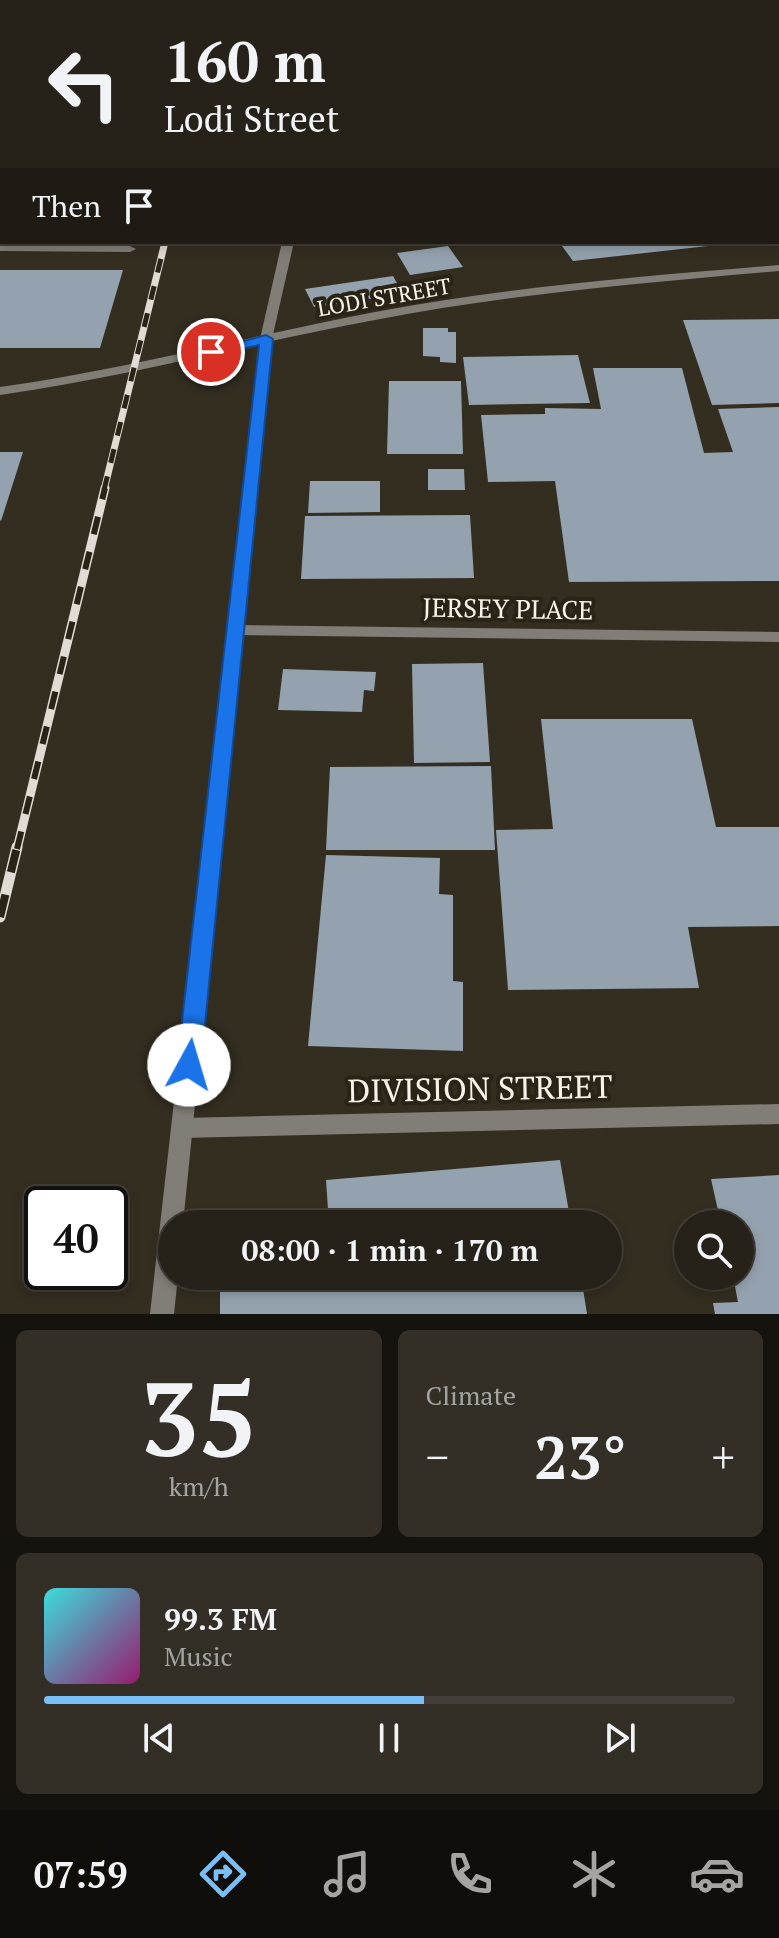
<!DOCTYPE html>
<meta charset="utf-8">
<style>
body{margin:0;font-family:"PT Serif",serif;background:#332f26;color:#f1f3f6;height:100vh;display:flex;flex-direction:column;font-size:30px;white-space:nowrap}
*{box-sizing:border-box;margin:0}
p{font-size:26px;color:#a4a4a2}
.icon{flex:none;width:44px;height:44px;fill:none;stroke:currentColor;stroke-width:2;stroke-linecap:round;stroke-linejoin:round}
.map{position:relative;height:1314px;overflow:hidden}
.panel{display:flex;flex-direction:column;gap:16px;padding:16px;background:#15130e;flex:1}
.panel>*{flex:none}
.guide{position:absolute;left:0px;top:0px;width:780px;height:244px;box-shadow:0 4px 12px #0003,0 0 0 2px #433f38;background:#272219;color:#f1f3f6;overflow:hidden}
.fabs{position:absolute;left:674px;top:1210px;display:grid;gap:16px}
.fabs a{display:grid;place-items:center;width:80px;height:80px;border-radius:50%;background:#272219;box-shadow:0 4px 12px #0003,0 0 0 2px #433f38;font-size:40px}
.speed{position:absolute;left:24px;top:1186px;display:flex;gap:16px;font-size:40px;font-weight:700;text-align:center}
.speed>*{display:grid;place-content:center;width:104px;height:104px;border-radius:50%;background:#272219;box-shadow:0 4px 12px #0003,0 0 0 2px #433f38;line-height:1}
.speed .limit{border:4px solid #111;border-radius:12px;background:#fff;color:#111}
.pin{position:absolute;display:grid;place-items:center;width:68px;height:68px;color:#fff;margin:-34px;border:4px solid #fff;border-radius:50%;box-shadow:0 2px 8px #0007}
.me{position:absolute;width:88px;margin:-44px;rotate:6deg;stroke-linejoin:round;filter:drop-shadow(0 0 6px #0008)}
.turn{display:flex;align-items:center;gap:28px;height:168px;padding:0 32px;font-size:36px}
.turn .icon{width:104px;height:104px;stroke-width:2.5}
.turn b{display:block;font-size:56px;line-height:68px}
.then{display:flex;align-items:center;height:76px;padding:0 32px;background:#0003;gap:16px;font-size:30px}
.big{font-size:60px;font-weight:800;line-height:1.1}
.panel .card{flex:1;display:flex;flex-direction:column;justify-content:center;gap:12px;min-width:0;padding:0 28px;border-radius:12px;background:#332f26}
.panel .dial{align-items:center;gap:0}
.dial b{font-size:104px;line-height:1}
.song{display:flex;align-items:center;gap:24px}
.cover{width:96px;height:96px;border-radius:12px;background:linear-gradient(135deg,hsl(180 70% 55%),hsl(320 70% 35%))}
.played{height:8px;border-radius:4px;background:linear-gradient(90deg,#79bff8 55%,#433f38 55%)}
.keys{display:flex;justify-content:space-around;direction:ltr}
.heat{display:flex;justify-content:space-between;align-items:center;font-size:44px;direction:ltr}
.panel .tiles{flex:1;display:grid;gap:16px;grid-template-columns:1fr 1fr}
.card:last-child{grid-column:span 2}
.trip{position:absolute;left:158px;top:1210px;width:464px;height:80px;border-radius:40px;background:#272219;box-shadow:0 4px 12px #0003,0 0 0 2px #433f38;font-weight:800;line-height:80px;text-align:center}
.dock{display:flex;height:128px;justify-content:space-around;align-items:center;background:#100e0a;color:#a4a4a2}
.dock .icon{width:56px;height:56px}
.dock .active{color:#79bff8}
.dock b{font-size:36px;color:#f1f3f6}
.map>svg:first-child{display:block}
.building{fill:#93a2ae}
.lines{fill:none;stroke-linecap:round;stroke-linejoin:round}
.service{fill:#817e77;fill-rule:evenodd}
.minor{fill:#817e77;fill-rule:evenodd}
.tertiary{fill:#817e77;fill-rule:evenodd}
.rail-far2-casing{stroke:#e0dcd3;stroke-width:7}
.rail-far1-casing{stroke:#e0dcd3;stroke-width:9}
.rail-casing{stroke:#e0dcd3;stroke-width:11}
.rail-far2{stroke:#2a2417;stroke-width:5;stroke-dasharray:14;stroke-linecap:butt}
.rail-far1{stroke:#2a2417;stroke-width:6;stroke-dasharray:18;stroke-linecap:butt}
.rail{stroke:#2a2417;stroke-width:8;stroke-dasharray:23;stroke-linecap:butt}
.route{fill:#1a73e8;stroke:#114b97;stroke-width:2}
.labels{text-anchor:middle;stroke-width:8;stroke-linejoin:round;paint-order:stroke}
.far-street-label{font-size:22px;fill:#f7f3ea;stroke:#2a2417}
.street-label{font-size:26px;fill:#f7f3ea;stroke:#2a2417}
.near-street-label{font-size:32px;fill:#f7f3ea;stroke:#2a2417}
</style>
<div class="map">
<svg width="779" height="1314" viewBox="0 0 779 1314">
<rect width="100%" height="100%" fill="#342e21"/>
<path class="building" d="M559,242H726V244L573,261Z
M448,246L463,267L410,275L397,253Z
M0,270H123L100,348H0Z
M393,276L403,294L314,307L305,289Z
M779,319V403L712,405L683,320Z
M423,328H448V332H456V363L440,362V357L423,356Z
M578,355L590,403L469,405L463,357Z
M593,368H682L704,453L733,452L718,409L779,407V581L569,582L555,481L488,482L481,415L545,414V408L601,409Z
M389,381H461L463,454H387Z
M0,452H23L1,521L0,520Z
M428,469H464L465,490H428Z
M310,481H380V512L308,513Z
M470,515L474,578L301,579L305,516Z
M483,663L490,762L414,763L412,664Z
M283,669L376,672L374,691L364,690L362,712L278,710Z
M541,719H692L716,827H779V926L688,927L699,988L508,990L496,830L553,829Z
M491,766L495,850H326L330,767Z
M326,855L440,858L439,894L453,895V981L463,982V1051L308,1046Z
M560,1160L571,1224H329L326,1180Z
M779,1175V1314H715L713,1303L738,1302L733,1276H740V1224H721L711,1179Z
M220,1276H581L587,1314H220Z"/>
<g class="lines">
<path class="service" d="M0,28H2V34H0Z"/>
<path class="minor" d="M778,101H779V107H778Z
M0,245L130,246L136,249L130,252L0,251Z
M779,265V271C644,283 508,294 375,320C250,343 127,377 0,395V387C127,369 250,336 375,312C508,287 644,276 779,265Z
M237,625L779,632V642L237,635L229,630Z
M779,1104V1124L182,1138L174,1135L171,1128L174,1121L182,1118Z"/>
<path class="tertiary" d="M357,0H366L356,2Z
M282,242H294L272,339L183,1224H172V1276H178L174,1314H150L260,339Z"/>
<defs>
<path id="rail-far2" d="M104,490L165,242"/>
<path id="rail-far1" d="M17,849L105,488"/>
<path id="rail" d="M0,917L17,847"/>
</defs>
<use href="#rail-far2" class="rail-far2-casing"/>
<use href="#rail-far1" class="rail-far1-casing"/>
<use href="#rail" class="rail-casing"/>
<use href="#rail-far2" class="rail-far2"/>
<use href="#rail-far1" class="rail-far1"/>
<use href="#rail" class="rail"/>
</g>
<path class="route" d="M266,335L273,339L201,1065L197,1073L189,1076L181,1073L177,1065L259,345L211,356L204,352Z"/>
<g class="labels">
<g class="far-street-label">
<text transform="translate(384 297) rotate(-10)" y="8">LODI STREET</text>
</g>
<g class="street-label">
<text transform="translate(508 609) rotate(1)" y="9">JERSEY PLACE</text>
</g>
<g class="near-street-label">
<text transform="translate(480 1089) rotate(-1)" y="11">DIVISION STREET</text>
</g>
</g>
</svg>
<div class="fabs">
<a><svg class="icon" aria-label="search" viewBox="0 0 24 24"><circle cx="10" cy="10" r="6"/><path d="M15 15l6 6"/></svg></a>
</div>
<div class="speed"><div class="limit">40</div></div>
<div class="pin" style="left:211px;top:352px;background:#d93025"><svg class="icon" aria-label="arrive" viewBox="0 0 24 24"><path d="M6 21V4h12l-3 4 3 4H6"/></svg></div>
<svg class="me" style="left:189px;top:1065px" viewBox="-20 -20 40 40"><circle r="19" fill="#fff"/><path d="M0-13L10 11 0 6-10 11z" fill="#1a73e8"/></svg>
<div class="trip">08:00 · 1 min · 170 m</div>
<div class="guide">
<div class="turn"><svg class="icon" aria-label="left" viewBox="0 0 24 24"><path d="M17 20v-9H6M10 6l-5 5 5 5"/></svg><div><b>160 m</b>Lodi Street</div></div>
<div class="then">Then<svg class="icon" aria-label="arrive" viewBox="0 0 24 24"><path d="M6 21V4h12l-3 4 3 4H6"/></svg></div>
</div>
</div>
<section class="panel">
<div class="tiles">
<div class="card dial"><b>35</b><p>km/h</p></div>
<div class="card"><p>Climate</p>
<div class="heat"><a>−</a><b class="big">23°</b><a>+</a></div>
</div>
<div class="card">
<div class="song"><i class="cover"></i><div><b>99.3 FM</b><p>Music</p></div></div>
<div class="played"></div>
<div class="keys"><svg class="icon" aria-label="previous" viewBox="0 0 24 24"><path d="M18 5L8 12l10 7zM5 5v14"/></svg><svg class="icon" aria-label="pause" viewBox="0 0 24 24"><path d="M8 5v14M16 5v14"/></svg><svg class="icon" aria-label="next" viewBox="0 0 24 24"><path d="M6 5l10 7-10 7zM19 5v14"/></svg></div>
</div>
</div>
</section>
<nav class="dock">
<b>07:59</b>
<svg class="icon active" aria-label="directions" viewBox="0 0 24 24"><path d="M12 3l9 9-9 9-9-9zM9 14v-3h6M13 9l2 2-2 2"/></svg>
<svg class="icon" aria-label="music" viewBox="0 0 24 24"><path d="M9 18V5l10-2v13"/><circle cx="6" cy="18" r="3"/><circle cx="16" cy="16" r="3"/></svg>
<svg class="icon" aria-label="phone" viewBox="0 0 24 24"><path d="M5 4h4l2 5-3 2q2 4 5 5l2-3 5 2v4C11 20 4 13 5 4z"/></svg>
<svg class="icon" aria-label="climate" viewBox="0 0 24 24"><path d="M12 3v18M4 7l16 10M4 17L20 7"/></svg>
<svg class="icon" aria-label="car" viewBox="0 0 24 24"><path d="M5 17H2v-5l4-1 3-4h7l3 4 3 1v5h-3M9 17h6M6 11h13"/><circle cx="7" cy="17" r="2"/><circle cx="17" cy="17" r="2"/></svg>
</nav>
